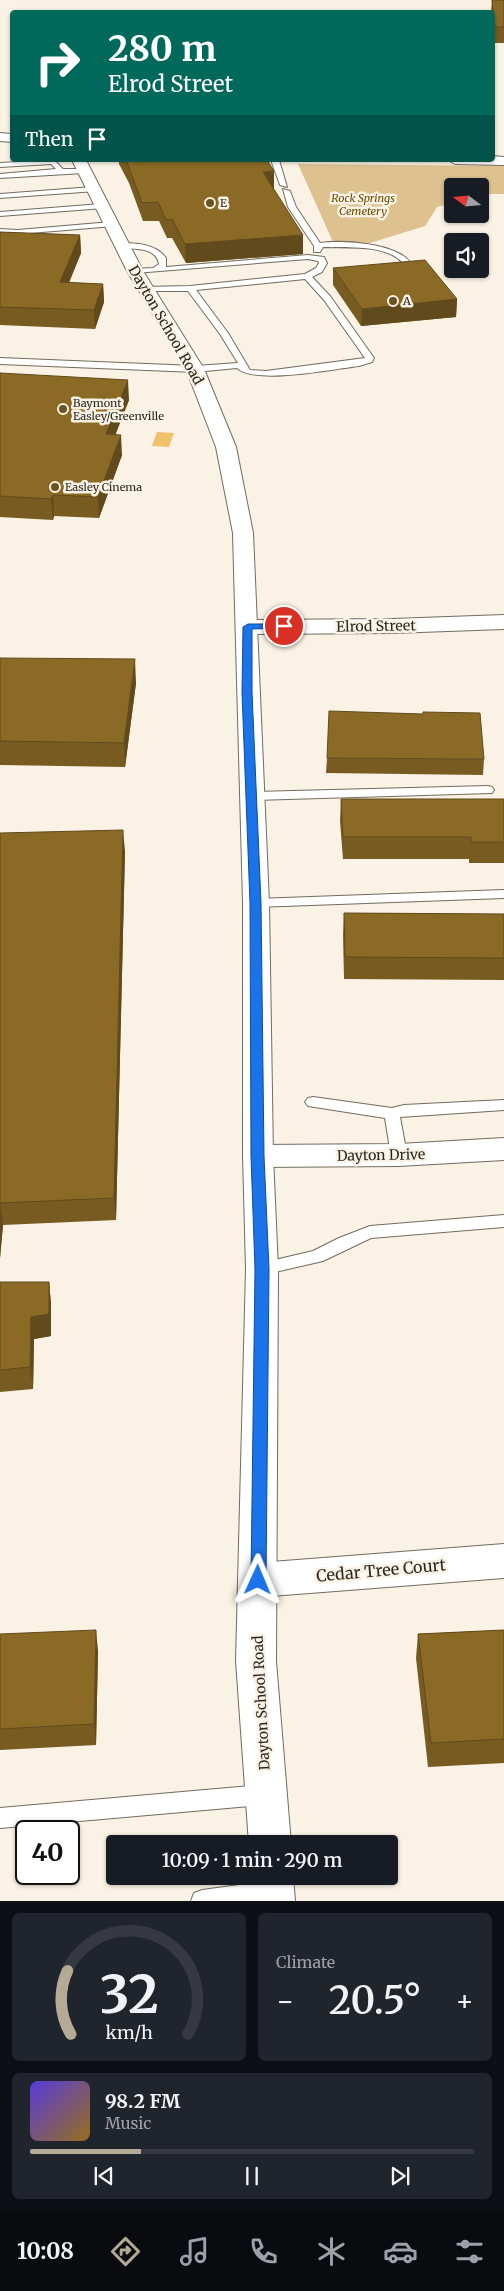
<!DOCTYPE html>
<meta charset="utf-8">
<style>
body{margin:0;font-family:Merriweather,serif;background:#20242c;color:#f1f3f6;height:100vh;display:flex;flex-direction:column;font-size:19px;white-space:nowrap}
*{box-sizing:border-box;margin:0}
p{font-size:16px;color:#9ea1a6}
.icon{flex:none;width:28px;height:28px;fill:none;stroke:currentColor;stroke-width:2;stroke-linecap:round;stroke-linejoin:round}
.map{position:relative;height:1901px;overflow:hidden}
.details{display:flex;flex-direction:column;gap:12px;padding:12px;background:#0d0f14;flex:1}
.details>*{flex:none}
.banner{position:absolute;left:10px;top:10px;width:485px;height:152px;border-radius:5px;box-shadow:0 1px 4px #0004;background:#00695c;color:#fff;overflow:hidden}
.needle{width:32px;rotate:286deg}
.buttons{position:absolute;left:444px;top:178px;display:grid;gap:10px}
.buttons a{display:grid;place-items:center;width:45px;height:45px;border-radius:5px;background:#171b24;box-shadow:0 1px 4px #0004;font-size:25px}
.speed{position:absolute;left:15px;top:1820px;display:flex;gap:10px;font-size:25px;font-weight:700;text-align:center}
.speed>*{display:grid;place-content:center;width:65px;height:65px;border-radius:50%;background:#171b24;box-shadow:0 1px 4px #0004;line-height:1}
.speed .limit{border:2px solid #111;border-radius:8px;background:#fff;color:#111}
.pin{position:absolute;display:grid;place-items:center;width:42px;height:42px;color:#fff;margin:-21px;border:2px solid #fff;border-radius:50%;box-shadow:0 1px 5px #0007}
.me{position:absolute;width:55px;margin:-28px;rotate:1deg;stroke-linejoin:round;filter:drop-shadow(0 0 4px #0008)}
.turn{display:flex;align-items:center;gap:18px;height:105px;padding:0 15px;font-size:22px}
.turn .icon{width:65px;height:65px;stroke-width:2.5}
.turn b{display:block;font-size:35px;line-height:42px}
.then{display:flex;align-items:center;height:48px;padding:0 15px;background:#0003;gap:10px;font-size:19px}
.big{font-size:38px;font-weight:600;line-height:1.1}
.details .card{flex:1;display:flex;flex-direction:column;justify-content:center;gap:8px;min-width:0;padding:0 18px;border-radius:8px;background:#20242c}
.details .dial{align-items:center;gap:0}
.dial svg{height:130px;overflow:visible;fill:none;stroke:#363941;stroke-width:7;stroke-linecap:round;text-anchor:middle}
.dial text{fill:#f1f3f6;stroke:none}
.song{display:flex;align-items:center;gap:15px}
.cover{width:60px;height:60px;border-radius:8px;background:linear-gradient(135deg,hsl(250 70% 55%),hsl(40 70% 35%))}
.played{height:5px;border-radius:2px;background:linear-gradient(90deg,#b4ab97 25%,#363941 25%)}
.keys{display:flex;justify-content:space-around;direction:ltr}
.heat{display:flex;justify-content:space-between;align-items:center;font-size:28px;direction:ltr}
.details .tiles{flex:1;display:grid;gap:12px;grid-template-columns:1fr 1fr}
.card:last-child{grid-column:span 2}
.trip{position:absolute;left:106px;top:1835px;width:292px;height:50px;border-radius:5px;background:#171b24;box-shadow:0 1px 4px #0004;font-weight:600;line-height:50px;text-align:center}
.dock{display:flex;height:80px;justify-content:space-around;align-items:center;background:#090b0e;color:#9ea1a6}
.dock .icon{width:35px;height:35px}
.dock .on{color:#b4ab97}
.dock b{font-size:22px;color:#f1f3f6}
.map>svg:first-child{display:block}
.green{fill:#ddc18f}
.water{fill:#efc26b}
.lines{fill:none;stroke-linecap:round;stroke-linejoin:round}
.service-casing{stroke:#726b5f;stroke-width:2}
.minor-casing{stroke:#726b5f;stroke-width:2}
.tertiary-casing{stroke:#726b5f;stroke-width:2}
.service{fill:#fff;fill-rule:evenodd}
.minor{fill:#fff;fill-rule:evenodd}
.tertiary{fill:#fff;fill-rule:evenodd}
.wall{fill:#785b21}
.shaded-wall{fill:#614a1b}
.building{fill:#8b6a26;stroke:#614a1b}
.route{fill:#1a73e8;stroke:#114b97}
.poi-dot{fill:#6a5222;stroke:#faf2e4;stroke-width:2}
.labels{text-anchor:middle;stroke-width:5;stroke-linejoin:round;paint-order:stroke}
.far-park-label{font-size:11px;font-style:italic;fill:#674a00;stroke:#faf2e4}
.far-poi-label{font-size:11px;fill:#2b2823;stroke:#faf2e4;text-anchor:start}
.street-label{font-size:14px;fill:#2b2823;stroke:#faf2e4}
.near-street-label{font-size:16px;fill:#2b2823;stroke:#faf2e4}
</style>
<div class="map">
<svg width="504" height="1901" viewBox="0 0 504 1901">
<rect width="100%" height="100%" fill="#faf2e4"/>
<path class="green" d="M298,164L504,166V194H480V186H452V203L437,207L425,226L370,243L333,242Z"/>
<path class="water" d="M157,432L174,433L169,447L152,446Z"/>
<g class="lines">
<defs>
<path id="service" d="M54,160L63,169H84L88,171L84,173L0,178V174L56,169L51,164L0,167V163Z
M271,160H279L287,187L280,185Z
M93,187H96V191L0,198V194Z
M283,189L290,191L296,207L320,243C343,240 395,243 410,262L408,266L389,270V266L402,262C384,244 347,248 323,247L320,252H314V246L288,207Z
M101,204H104V208L0,216V212Z
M111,222L115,224L114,226L18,234L0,233V229L18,230Z
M118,244C135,242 156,244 166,258V267L308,255L324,257L327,263L322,272L312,277L330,296L374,358L372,362L359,366C333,369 255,385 237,368L195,372L0,364V358L195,366L238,363L220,334L188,291H144V287L190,286L305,274L316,268L319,263L318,261L308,259L135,273H132V269L153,268L159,264C156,247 135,249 121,248H118ZM305,279L324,300L365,358L266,371L250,370L228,333L196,290Z
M488,786L492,787L494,790L492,793L252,800L246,796L252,792Z
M504,890V898L256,907L249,903L256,899Z
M313,1097L392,1108L404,1105L504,1100V1110L400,1117L407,1155L404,1159L399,1161L394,1159L391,1155L385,1118L308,1106L305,1102L308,1098Z
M504,1215V1227L371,1238L323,1261L262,1275L256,1274L254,1269L256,1264L262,1263L313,1251L339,1238L370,1226Z
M263,1785L270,1788L273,1795L270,1802L263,1805L0,1828V1808Z
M269,1881L277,1884L280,1892L277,1900L273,1901H191L194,1893L202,1890Z"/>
<path id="minor" d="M504,615V629L392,633L248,634L240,632L237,627L240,622L248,620L392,619Z
M504,1138V1160L399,1166L258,1167L247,1164L243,1156L247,1148L258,1145L399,1144Z
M504,1544V1578L258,1597L245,1592L239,1580L245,1568L258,1563Z"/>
<path id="tertiary" d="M0,133L12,134V142L0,141Z
M492,156L504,157V165L455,164L448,160H492Z
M72,160H86L143,271L204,369L236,447L253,533L269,903L273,1156L278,1269L276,1661L291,1844H249L236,1661L246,1269L243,1156V903L233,533L216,447L186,369L127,271Z
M251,1876H293L295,1901H251Z"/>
</defs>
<use href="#service" class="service-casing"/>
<use href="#minor" class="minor-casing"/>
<use href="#tertiary" class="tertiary-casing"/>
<use href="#service" class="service"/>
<use href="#minor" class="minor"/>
<use href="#tertiary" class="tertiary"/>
</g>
<path class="wall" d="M492,0H504V43H494L492,33V12H491Z
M119,160H267L274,189L303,254L186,263L172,238H167L159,221H143L129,183L119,164Z
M0,232L80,235L81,253L69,283L103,284L104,302L95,329L0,325Z
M333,268L457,299L456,317L361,326L333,285Z
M0,373L129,400L115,434L122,455L99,518L54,516L53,520L0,517Z
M0,658L136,683L125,767L0,765Z
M327,758L484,759L483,775L326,773Z
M341,799H504V863H469V859H343L340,821Z
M0,833L125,851L116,1220L3,1225L0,1258Z
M344,913L504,914V980L344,979L343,935Z
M0,1282H49L51,1304V1336L34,1339L33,1389L0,1392Z
M504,1630V1763L428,1767L416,1658L418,1634Z
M0,1634L98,1651L96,1745L0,1750Z"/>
<path class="shaded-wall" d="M274,171V189L263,190V172Z
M80,235L81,253L61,301L60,282Z
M303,235V254L186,263L185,244Z
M103,284L104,302L95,329L94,310Z
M457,299L456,317L361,326L362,309Z
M128,380L129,400L108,454L106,434Z
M121,435L122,455L99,518L98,497Z
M53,495L54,516L53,520L51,499Z
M135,659L136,683L125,767L124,743Z
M123,830L125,851L116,1220L114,1198Z
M0,1203L3,1225L0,1258Z
M49,1282L51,1304V1336L34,1339L33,1389L30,1367L31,1317Z
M96,1630L98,1651L96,1745L94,1724Z"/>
<path class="building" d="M492,0H504V27H495Z
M126,160H267L274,171L263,172L303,235L185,244L172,219L166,220L158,202L142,203L128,165Z
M0,232L80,235L60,282L103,284L94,310L0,307Z
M425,260L457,299L362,309L333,268Z
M0,373L128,380L106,434L121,435L98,497L53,495L51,499L0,496Z
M0,658L135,659L124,743L0,741Z
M329,711L423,714V712L480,713L484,759L327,758Z
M341,799H504V842H471V837H343Z
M123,830L114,1198L0,1203V1204V833Z
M344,913L504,914V958L345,957Z
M0,1282H49V1314L31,1317L30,1367L0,1370Z
M96,1630L94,1724L0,1729V1634Z
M504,1630V1739L431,1743L418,1634Z"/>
<path class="route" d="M284,624L288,626L287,628L252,629V692L261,903L264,1156L269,1269L266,1580L264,1585L258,1587L253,1585L251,1580L255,1269L251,1156L250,903L242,692L243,627L248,624Z"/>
<g class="poi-dot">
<circle cx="210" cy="203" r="5"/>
<circle cx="393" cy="301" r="5"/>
<circle cx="63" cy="409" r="5"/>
<circle cx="55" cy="487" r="5"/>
</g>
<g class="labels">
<g class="far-park-label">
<text x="363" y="202">Rock Springs<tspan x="363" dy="13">Cemetery</tspan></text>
</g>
<g class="far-poi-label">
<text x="220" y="207">E</text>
<text x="403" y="305">A</text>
<text x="73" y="407">Baymont<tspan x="73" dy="13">Easley/Greenville</tspan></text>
<text x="65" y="491">Easley Cinema</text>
</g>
<g class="street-label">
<text transform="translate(166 325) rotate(60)" y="5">Dayton School Road</text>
<text transform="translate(376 626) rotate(-1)" y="5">Elrod Street</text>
<text transform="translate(381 1155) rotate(-1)" y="5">Dayton Drive</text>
<text transform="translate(261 1703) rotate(-93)" y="5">Dayton School Road</text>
</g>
<g class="near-street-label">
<text transform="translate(381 1570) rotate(-5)" y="6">Cedar Tree Court</text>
</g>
</g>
</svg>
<div class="buttons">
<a><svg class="needle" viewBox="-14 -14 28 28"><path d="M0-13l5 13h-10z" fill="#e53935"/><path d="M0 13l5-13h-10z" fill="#9ea1a6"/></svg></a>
<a><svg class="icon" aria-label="sound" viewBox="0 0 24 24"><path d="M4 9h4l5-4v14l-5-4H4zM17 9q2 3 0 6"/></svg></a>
</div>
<div class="speed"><div class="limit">40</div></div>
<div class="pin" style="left:284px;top:626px;background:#d93025"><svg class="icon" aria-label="arrive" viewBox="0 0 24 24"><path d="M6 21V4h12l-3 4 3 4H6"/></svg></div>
<svg class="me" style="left:258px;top:1580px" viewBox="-20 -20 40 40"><path d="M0-17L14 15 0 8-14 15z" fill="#1a73e8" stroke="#fff" stroke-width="4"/></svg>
<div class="trip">10:09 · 1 min · 290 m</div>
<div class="banner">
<div class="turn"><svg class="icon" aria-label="right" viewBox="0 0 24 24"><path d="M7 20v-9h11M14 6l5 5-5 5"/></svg><div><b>280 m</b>Elrod Street</div></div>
<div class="then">Then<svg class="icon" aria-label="arrive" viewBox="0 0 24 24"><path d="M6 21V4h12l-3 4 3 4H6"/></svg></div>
</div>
</div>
<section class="details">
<div class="tiles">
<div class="card dial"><svg viewBox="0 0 100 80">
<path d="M14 69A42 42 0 1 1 86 69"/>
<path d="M14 69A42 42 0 0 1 12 30" stroke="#b4ab97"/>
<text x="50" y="56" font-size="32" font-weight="700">32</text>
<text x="50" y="72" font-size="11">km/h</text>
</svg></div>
<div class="card"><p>Climate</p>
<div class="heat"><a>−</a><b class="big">20.5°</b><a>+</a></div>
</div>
<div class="card">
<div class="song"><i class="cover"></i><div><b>98.2 FM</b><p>Music</p></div></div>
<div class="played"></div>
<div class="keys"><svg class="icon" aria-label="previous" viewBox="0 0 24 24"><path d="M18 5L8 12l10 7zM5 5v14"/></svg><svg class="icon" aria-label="pause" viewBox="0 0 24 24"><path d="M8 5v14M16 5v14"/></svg><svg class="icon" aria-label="next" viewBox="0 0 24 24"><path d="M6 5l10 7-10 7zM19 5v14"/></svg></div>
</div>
</div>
</section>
<nav class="dock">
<b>10:08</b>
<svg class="icon on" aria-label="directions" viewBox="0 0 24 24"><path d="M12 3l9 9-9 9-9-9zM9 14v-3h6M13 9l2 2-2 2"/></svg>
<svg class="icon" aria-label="music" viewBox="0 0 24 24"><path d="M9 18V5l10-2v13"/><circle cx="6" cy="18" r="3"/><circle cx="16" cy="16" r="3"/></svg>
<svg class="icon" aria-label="phone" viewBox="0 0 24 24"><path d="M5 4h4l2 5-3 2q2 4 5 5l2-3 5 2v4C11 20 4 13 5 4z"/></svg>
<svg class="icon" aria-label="climate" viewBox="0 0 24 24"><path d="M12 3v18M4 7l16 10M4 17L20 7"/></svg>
<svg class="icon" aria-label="car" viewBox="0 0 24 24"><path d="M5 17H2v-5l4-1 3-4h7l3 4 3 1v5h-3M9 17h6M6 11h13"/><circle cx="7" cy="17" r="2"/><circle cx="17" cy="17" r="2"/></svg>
<svg class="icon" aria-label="filters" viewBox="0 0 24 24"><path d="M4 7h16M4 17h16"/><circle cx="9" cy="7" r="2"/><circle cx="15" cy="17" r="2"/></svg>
</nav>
